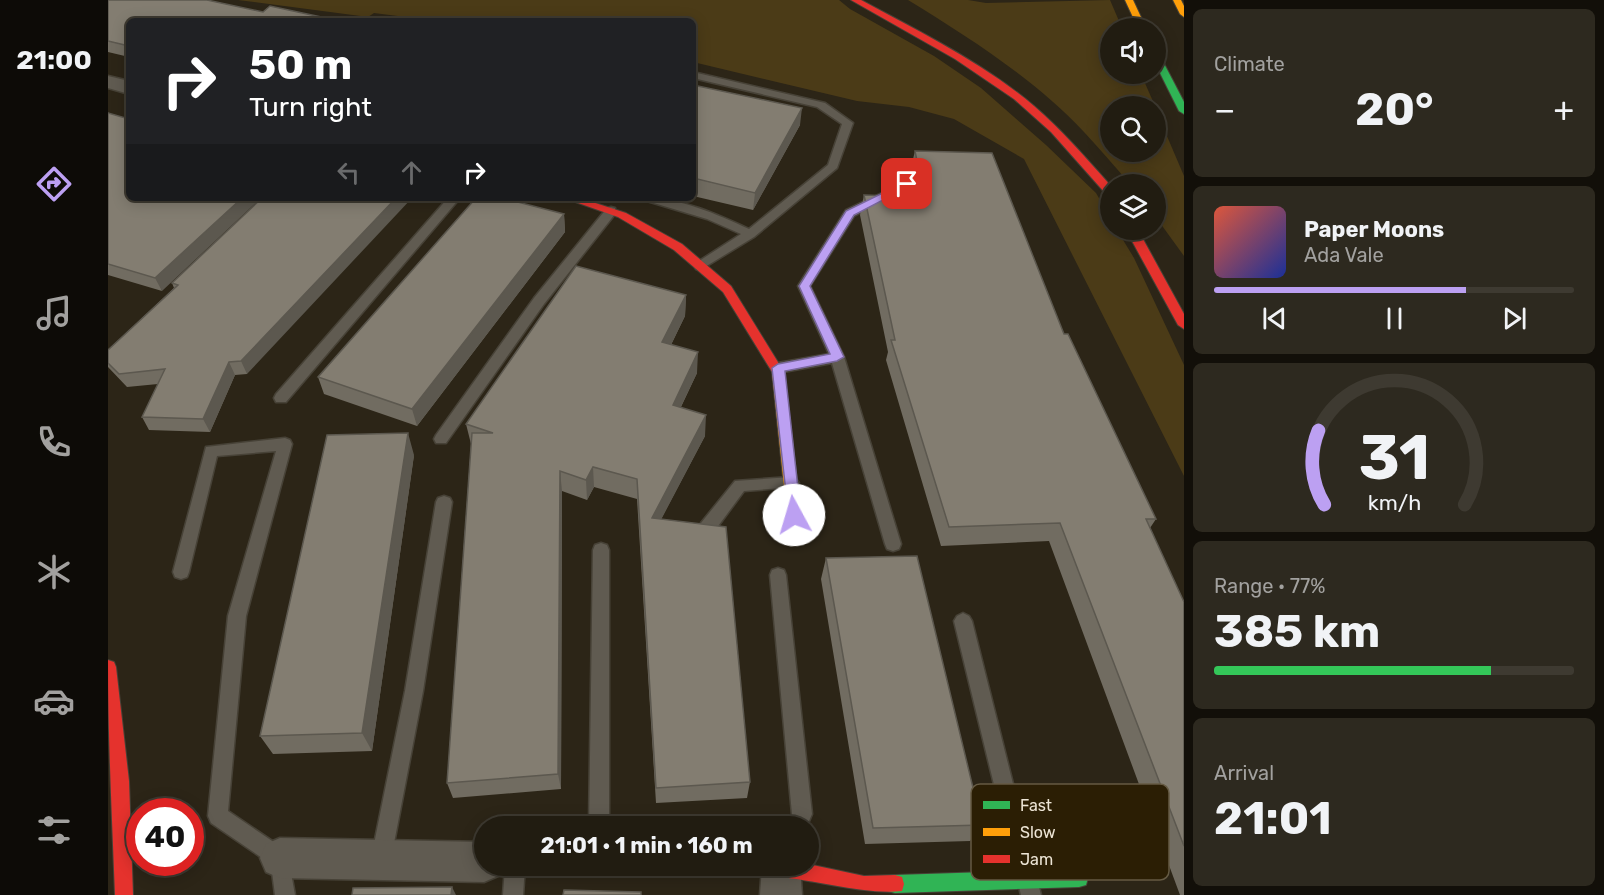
<!DOCTYPE html>
<meta charset="utf-8">
<style>
body{margin:0;font-family:Rubik,sans-serif;background:#2d291f;color:#f1f3f6;height:100vh;display:flex;flex-direction:column;font-size:22px;white-space:nowrap}
*{box-sizing:border-box;margin:0}
p{font-size:20px;color:#a2a19f}
.icon{flex:none;width:33px;height:33px;fill:none;stroke:currentColor;stroke-width:2;stroke-linecap:round;stroke-linejoin:round}
.map{position:relative;flex:1;overflow:hidden}
.side{display:flex;flex-direction:column;gap:9px;padding:9px;background:#120f09;width:420px}
.side>*{flex:none}
.banner{position:absolute;left:18px;top:18px;width:570px;height:183px;border-radius:9px;box-shadow:0 3px 15px #0003,0 0 0 2px #3e3a31;background:#202124;color:#fff;overflow:hidden}
.fabs{position:absolute;left:992px;top:18px;display:grid;gap:12px}
.fabs a{display:grid;place-items:center;width:66px;height:66px;border-radius:50%;background:#211c11;box-shadow:0 3px 15px #0003,0 0 0 2px #3e3a31;font-size:30px}
.speed{position:absolute;left:18px;top:798px;display:flex;gap:12px;font-size:30px;font-weight:700;text-align:center}
.speed>*{display:grid;place-content:center;width:78px;height:78px;border-radius:50%;background:#211c11;box-shadow:0 3px 15px #0003,0 0 0 2px #3e3a31;line-height:1}
.speed .limit{border:9px solid #d22;background:#fff;color:#111}
.pin{position:absolute;display:grid;place-items:center;width:51px;height:51px;color:#fff;margin:-26px;border-radius:12px;box-shadow:0 3px 9px #0006}
.me{position:absolute;width:66px;margin:-33px;rotate:354deg;stroke-linejoin:round;filter:drop-shadow(0 0 4px #0008)}
.turn{display:flex;align-items:center;gap:21px;height:126px;padding:0 24px;font-size:27px}
.turn .icon{width:78px;height:78px;stroke-width:2.5}
.turn b{display:block;font-size:42px;line-height:51px}
.lanes{display:flex;align-items:center;height:57px;padding:0 24px;background:#0003;justify-content:center;gap:30px;direction:ltr}
.lanes .off{opacity:.35}
.big{font-size:45px;font-weight:700;line-height:1.1}
.side .widget{flex:1;display:flex;flex-direction:column;justify-content:center;gap:9px;min-width:0;padding:0 21px;border-radius:9px;background:#2d291f}
.side .dial{align-items:center;gap:0}
.dial svg{height:156px;overflow:visible;fill:none;stroke:#3e3a31;stroke-width:7;stroke-linecap:round;text-anchor:middle}
.dial text{fill:#f1f3f6;stroke:none}
.song{display:flex;align-items:center;gap:18px}
.cover{width:72px;height:72px;border-radius:9px;background:linear-gradient(135deg,hsl(10 70% 55%),hsl(230 70% 35%))}
.played{height:6px;border-radius:3px;background:linear-gradient(90deg,#bca0f2 70%,#3e3a31 70%)}
.keys{display:flex;justify-content:space-around;direction:ltr}
.heat{display:flex;justify-content:space-between;align-items:center;font-size:33px;direction:ltr}
.charge{height:9px;border-radius:4px;background:linear-gradient(90deg,#34c759 77%,#3e3a31 0)}
.trip{position:absolute;left:366px;top:816px;width:345px;height:60px;border-radius:30px;background:#211c11;box-shadow:0 3px 15px #0003,0 0 0 2px #3e3a31;font-weight:700;line-height:60px;text-align:center}
main{display:flex;flex:1;min-height:0}
.tabs{display:flex;flex-direction:column;width:108px;justify-content:space-around;align-items:center;background:#0d0b07;color:#a2a19f}
.tabs .icon{width:42px;height:42px}
.tabs .selected{color:#bca0f2}
.tabs b{font-size:27px;color:#f1f3f6}
.map>svg:first-child{display:block}
.green{fill:#4b3b17}
.lines{fill:none;stroke-linecap:round;stroke-linejoin:round}
.lane-casing{stroke:#474237;stroke-width:3}
.street-casing{stroke:#474237;stroke-width:3}
.fast-casing{stroke:#474237;stroke-width:2}
.slow-casing{stroke:#474237;stroke-width:2}
.jam-casing{stroke:#474237;stroke-width:2}
.lane{fill:#605b51;fill-rule:evenodd}
.street{fill:#605b51;fill-rule:evenodd}
.fast{fill:#30b455;fill-rule:evenodd}
.slow{fill:#ff9f0a;fill-rule:evenodd}
.jam{fill:#e5322d;fill-rule:evenodd}
.wall{fill:#716c61}
.shaded-wall{fill:#5c584f}
.building{fill:#837d71;stroke:#5c584f;stroke-width:1.5}
.route{fill:#bca0f2;stroke:#7a689d;stroke-width:1.5}
.key{fill:#2b1e04;stroke:#655a43;stroke-width:1.5}
.key-label{font-size:16px;fill:#ede5d6}
</style>
<main>
<nav class="tabs">
<b>21:00</b>
<svg class="icon selected" aria-label="directions" viewBox="0 0 24 24"><path d="M12 3l9 9-9 9-9-9zM9 14v-3h6M13 9l2 2-2 2"/></svg>
<svg class="icon" aria-label="music" viewBox="0 0 24 24"><path d="M9 18V5l10-2v13"/><circle cx="6" cy="18" r="3"/><circle cx="16" cy="16" r="3"/></svg>
<svg class="icon" aria-label="phone" viewBox="0 0 24 24"><path d="M5 4h4l2 5-3 2q2 4 5 5l2-3 5 2v4C11 20 4 13 5 4z"/></svg>
<svg class="icon" aria-label="climate" viewBox="0 0 24 24"><path d="M12 3v18M4 7l16 10M4 17L20 7"/></svg>
<svg class="icon" aria-label="car" viewBox="0 0 24 24"><path d="M5 17H2v-5l4-1 3-4h7l3 4 3 1v5h-3M9 17h6M6 11h13"/><circle cx="7" cy="17" r="2"/><circle cx="17" cy="17" r="2"/></svg>
<svg class="icon" aria-label="filters" viewBox="0 0 24 24"><path d="M4 7h16M4 17h16"/><circle cx="9" cy="7" r="2"/><circle cx="15" cy="17" r="2"/></svg>
</nav>
<div class="map">
<svg width="1076" height="895" viewBox="0 0 1076 895">
<rect width="100%" height="100%" fill="#2c2517"/>
<path class="green" d="M130,0H731L742,9L826,56L873,88L938,145L988,193L1002,217V230H1009L1026,258L1076,365V476L916,159L846,119L801,107L749,101L585,62V21H329L266,13L260,17Z
M800,0H860L878,3L1002,0L1014,28H1002V74H1033L1047,106H1002V152H1047V108L1076,176V256L1047,216V184H1022C1007,167 992,149 976,132C926,79 862,38 800,0Z"/>
<g class="lines">
<defs>
<path id="lane" d="M585,72L717,103L745,123L729,168L646,237L592,270L588,269L586,266L588,263L633,234L599,219L539,201L537,198C573,198 608,214 641,229L720,165L734,124L709,107L585,78Z
M799,181L805,184L803,186L746,216L702,286L736,357L793,544L791,549L785,551L779,549L777,544L724,363L670,373L663,368L670,363L721,354L690,286L738,210Z
M340,198H352L178,402H168L166,398L168,394Z
M503,207L507,208V214L436,304L338,443H328L326,439L328,435L426,298L499,208Z
M177,438L182,440L184,444L138,616L120,811L179,851L187,895H167L163,864L103,823L100,816L120,616L168,451L109,456L81,572L79,577L73,579L67,577L65,572L98,447Z
M683,477L688,479L691,483L688,487L636,491L605,533L599,535L593,533L591,528L593,523L627,481Z
M336,496L342,498L344,502L315,691L283,859L280,866L273,869L266,866L263,859L297,691L328,502L330,498Z
M493,543L499,545L501,550V826H481L485,550L487,545Z
M670,568L676,570L678,575L704,814L699,826H679L684,814L662,575L664,570Z
M855,613L861,616L864,621L933,895H913L846,621L849,616Z
M397,866H417L415,895H395Z"/>
<path id="street" d="M0,76L21,81V94L0,88Z
M172,838L376,842V866H395L390,876L376,882L172,878L158,872L152,858L158,844Z
M654,866H692L694,895H652Z"/>
<path id="fast" d="M1047,51L1051,54L1076,102V114L1071,111L1047,63Z
M971,869L978,871L980,878L978,885L971,887L787,893L780,891L778,884L780,877L787,875Z"/>
<path id="slow" d="M1017,0H1025L1038,28H1030Z
M1065,0H1073L1076,6V17L1072,14Z
M670,367L676,372L693,515L691,519L686,521L681,519L679,515L664,372Z"/>
<path id="jam" d="M743,0H753C812,32 874,62 926,106C954,130 978,158 1002,185V195L998,194L943,132L906,99L847,59Z
M456,198H472L518,213L574,244L623,286L676,372L674,375H666L615,292L566,250L510,217Z
M1018,230H1030L1076,314V329L1070,325Z
M0,660L6,662L8,667L21,781L25,895H7C4,816 0,738 0,660Z
M700,864L756,876L787,875L794,877L796,884L794,891C758,895 708,880 671,877C631,874 591,876 551,875L545,872L542,866Z"/>
</defs>
<use href="#lane" class="lane-casing"/>
<use href="#street" class="street-casing"/>
<use href="#fast" class="fast-casing"/>
<use href="#slow" class="slow-casing"/>
<use href="#jam" class="jam-casing"/>
<use href="#lane" class="lane"/>
<use href="#street" class="street"/>
<use href="#fast" class="fast"/>
<use href="#slow" class="slow"/>
<use href="#jam" class="jam"/>
</g>
<path class="wall" d="M0,0L155,12L213,17L21,21V57L0,52Z
M585,85L692,125L645,210L585,196Z
M0,113L54,291L0,275Z
M807,151L956,334L1048,519L1042,528L1076,602V895H1072L941,541L833,546L778,360L780,352L752,215L756,195L807,197L805,187L806,183L804,181L802,171Z
M154,198L139,374L127,375L102,432L41,430L34,417L50,384L19,387L0,367V350L66,288L64,283Z
M456,214L457,232L309,426L216,394L210,377Z
M578,295L577,316L563,345L589,373L573,407L597,436L553,519L642,782L639,798L548,803L529,499L486,487L479,500L454,491L453,789L345,798L339,783L363,444L358,424Z
M306,455L264,751L165,754L152,736Z
M718,558L874,825L862,841L757,844L713,579Z"/>
<path class="shaded-wall" d="M694,108L692,125L645,210L647,193Z
M134,198H153L54,291L47,278Z
M288,198H304L139,374L133,361Z
M456,214L457,232L309,426L304,409Z
M578,295L577,316L554,363V342Z
M590,352L589,373L564,425L565,405Z
M121,362L127,375L102,432L95,419Z
M598,415L597,436L544,537V518Z
M300,433L306,455L264,751L254,733Z
M485,467L486,487L479,500L478,480Z
M452,471L454,491L453,789L450,774Z
M344,887L348,895H343Z"/>
<path class="building" d="M0,0H99L155,12L162,6L213,17L208,21H21V46L0,41Z
M585,85L694,108L647,193L585,178Z
M0,113L21,119V198H134L47,278L0,264Z
M807,151L884,153L956,334H960L1048,519H1038L1076,602V846L952,523L841,527L783,340H787L756,195L816,197L810,167L812,164L809,161Z
M154,198H288L133,361L121,362L95,419L34,417L57,369L11,374L0,363V350L70,285L64,283Z
M368,198H394L456,214L304,409L210,377Z
M468,266L578,295L554,342L590,352L565,405L598,415L544,518L618,527L642,782L548,788L529,479L485,467L478,480L452,471L450,774L339,783L364,433H385L358,424Z
M300,433L254,733L152,736L219,435Z
M809,556L874,825L765,828L718,558Z
M344,887L343,895H244L245,888Z
M456,890L533,892V895H455Z"/>
<path class="route" d="M799,181L802,182V186L746,215L702,286L736,357L729,361L677,371L693,515L691,519H681L664,368L670,364L722,354L691,286L738,211Z"/>
<rect x="863" y="784" width="198" height="96" rx="9" class="key"/>
<rect x="875" y="801" width="27" height="8" fill="#30b455"/>
<rect x="875" y="828" width="27" height="8" fill="#ff9f0a"/>
<rect x="875" y="855" width="27" height="8" fill="#e5322d"/>
<g class="key-label">
<text x="912" y="811">Fast</text>
<text x="912" y="838">Slow</text>
<text x="912" y="865">Jam</text>
</g>
</svg>
<div class="fabs">
<a><svg class="icon" aria-label="sound" viewBox="0 0 24 24"><path d="M4 9h4l5-4v14l-5-4H4zM17 9q2 3 0 6"/></svg></a>
<a><svg class="icon" aria-label="search" viewBox="0 0 24 24"><circle cx="10" cy="10" r="6"/><path d="M15 15l6 6"/></svg></a>
<a><svg class="icon" aria-label="layers" viewBox="0 0 24 24"><path d="M12 4l9 5-9 5-9-5zM3 14l9 5 9-5"/></svg></a>
</div>
<div class="speed"><div class="limit">40</div></div>
<div class="pin" style="left:799px;top:184px;background:#d93025"><svg class="icon" aria-label="arrive" viewBox="0 0 24 24"><path d="M6 21V4h12l-3 4 3 4H6"/></svg></div>
<svg class="me" style="left:686px;top:515px" viewBox="-20 -20 40 40"><circle r="19" fill="#fff"/><path d="M0-13L10 11 0 6-10 11z" fill="#bca0f2"/></svg>
<div class="trip">21:01 · 1 min · 160 m</div>
<div class="banner">
<div class="turn"><svg class="icon" aria-label="right" viewBox="0 0 24 24"><path d="M7 20v-9h11M14 6l5 5-5 5"/></svg><div><b>50 m</b>Turn right</div></div>
<div class="lanes"><svg class="icon off" aria-label="left" viewBox="0 0 24 24"><path d="M17 20v-9H6M10 6l-5 5 5 5"/></svg><svg class="icon off" aria-label="ahead" viewBox="0 0 24 24"><path d="M12 20V5M6 11l6-6 6 6"/></svg><svg class="icon" aria-label="right" viewBox="0 0 24 24"><path d="M7 20v-9h11M14 6l5 5-5 5"/></svg></div>
</div>
</div>
<section class="side">
<div class="widget"><p>Climate</p>
<div class="heat"><a>−</a><b class="big">20°</b><a>+</a></div>
</div>
<div class="widget">
<div class="song"><i class="cover"></i><div><b>Paper Moons</b><p>Ada Vale</p></div></div>
<div class="played"></div>
<div class="keys"><svg class="icon" aria-label="previous" viewBox="0 0 24 24"><path d="M18 5L8 12l10 7zM5 5v14"/></svg><svg class="icon" aria-label="pause" viewBox="0 0 24 24"><path d="M8 5v14M16 5v14"/></svg><svg class="icon" aria-label="next" viewBox="0 0 24 24"><path d="M6 5l10 7-10 7zM19 5v14"/></svg></div>
</div>
<div class="widget dial"><svg viewBox="0 0 100 80">
<path d="M14 69A42 42 0 1 1 86 69"/>
<path d="M14 69A42 42 0 0 1 11 31" stroke="#bca0f2"/>
<text x="50" y="56" font-size="32" font-weight="700">31</text>
<text x="50" y="72" font-size="11">km/h</text>
</svg></div>
<div class="widget"><p>Range · 77%</p><b class="big">385 km</b><div class="charge"></div></div>
<div class="widget"><p>Arrival</p><b class="big">21:01</b></div>
</section>
</main>
